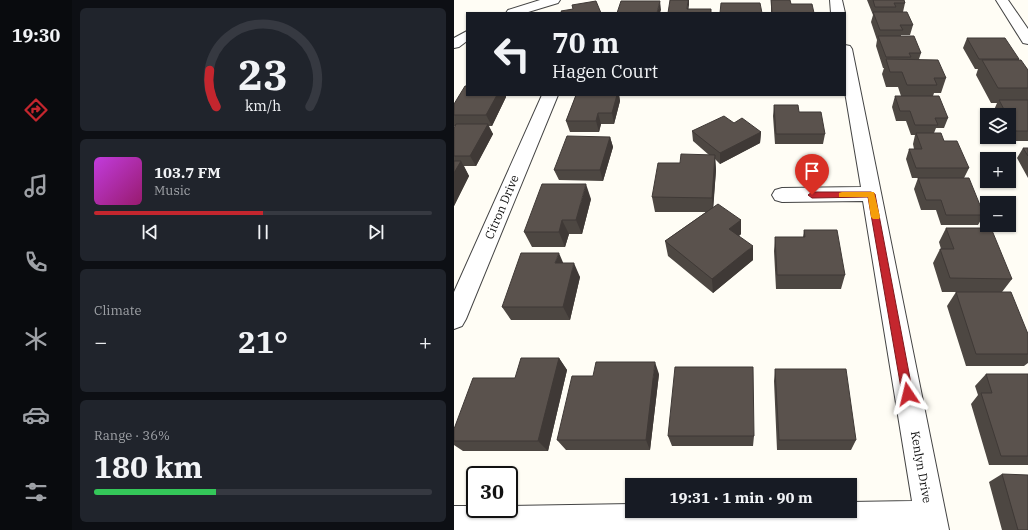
<!DOCTYPE html>
<meta charset="utf-8">
<style>
body{margin:0;font-family:"IBM Plex Serif",serif;background:#20242c;color:#f1f3f6;height:100vh;display:flex;flex-direction:column;font-size:15px;white-space:nowrap}
*{box-sizing:border-box;margin:0}
p{font-size:13px;color:#9ea1a6}
.icon{flex:none;width:22px;height:22px;fill:none;stroke:currentColor;stroke-width:2;stroke-linecap:round;stroke-linejoin:round}
.map{position:relative;flex:1;overflow:hidden}
.side{display:flex;flex-direction:column;gap:8px;padding:8px;background:#0d0f14;width:382px}
.side>*{flex:none}
.top-card{position:absolute;left:12px;top:12px;width:380px;height:84px;border-radius:0px;box-shadow:0 1px 3px #0004;background:#171b24;color:#f1f3f6;overflow:hidden}
.controls{position:absolute;left:526px;top:108px;display:grid;gap:8px}
.controls a{display:grid;place-items:center;width:36px;height:36px;border-radius:0px;background:#171b24;box-shadow:0 1px 3px #0004;font-size:20px}
.speed{position:absolute;left:12px;top:466px;display:flex;gap:8px;font-size:20px;font-weight:700;text-align:center}
.speed>*{display:grid;place-content:center;width:52px;height:52px;border-radius:50%;background:#171b24;box-shadow:0 1px 3px #0004;line-height:1}
.speed .limit{border:2px solid #111;border-radius:6px;background:#fff;color:#111}
.pin{position:absolute;display:grid;place-items:center;width:34px;height:34px;color:#fff;margin:-41px -17px;border-radius:50% 50% 50% 0;rotate:-45deg;box-shadow:0 0 4px #0007}
.pin .icon{rotate:45deg}
.me{position:absolute;width:44px;margin:-22px;rotate:350deg;stroke-linejoin:round;filter:drop-shadow(0 0 3px #0008)}
.turn{display:flex;align-items:center;gap:14px;height:84px;padding:0 20px;font-size:18px}
.turn .icon{width:52px;height:52px;stroke-width:2.5}
.turn b{display:block;font-size:28px;line-height:34px}
.big{font-size:30px;font-weight:700;line-height:1.1}
.side .widget{flex:1;display:flex;flex-direction:column;justify-content:center;gap:6px;min-width:0;padding:0 14px;border-radius:6px;background:#20242c}
.side .dial{align-items:center;gap:0}
.dial svg{height:104px;overflow:visible;fill:none;stroke:#363941;stroke-width:7;stroke-linecap:round;text-anchor:middle}
.dial text{fill:#f1f3f6;stroke:none}
.song{display:flex;align-items:center;gap:12px}
.cover{width:48px;height:48px;border-radius:6px;background:linear-gradient(135deg,hsl(290 70% 55%),hsl(320 70% 35%))}
.played{height:4px;border-radius:2px;background:linear-gradient(90deg,#c4262e 50%,#363941 50%)}
.keys{display:flex;justify-content:space-around;direction:ltr}
.heat{display:flex;justify-content:space-between;align-items:center;font-size:22px;direction:ltr}
.charge{height:6px;border-radius:3px;background:linear-gradient(90deg,#34c759 36%,#363941 0)}
.trip{position:absolute;left:171px;top:478px;width:232px;height:40px;border-radius:0px;background:#171b24;box-shadow:0 1px 3px #0004;font-weight:700;line-height:40px;text-align:center}
main{display:flex;flex:1;min-height:0}
.tabs{display:flex;flex-direction:column;width:72px;justify-content:space-around;align-items:center;background:#090b0e;color:#9ea1a6}
.tabs .icon{width:28px;height:28px}
.tabs .selected{color:#c4262e}
.tabs b{font-size:18px;color:#f1f3f6}
.map>svg:first-child{display:block}
.lines{fill:none;stroke-linecap:round;stroke-linejoin:round}
.minor-casing{stroke:#444;stroke-width:2}
.minor{fill:#fff;fill-rule:evenodd}
.wall{fill:#4d4742}
.shaded-wall{fill:#3f3936}
.building{fill:#5a524d;stroke:#3f3936}
.route{fill:#c4262e;stroke:#7f191e}
.slow{fill:#f59e0b}
.labels{text-anchor:middle;stroke-width:4;stroke-linejoin:round;paint-order:stroke}
.street-label{font-size:12px;fill:#111;stroke:#fff}
</style>
<main>
<nav class="tabs">
<b>19:30</b>
<svg class="icon selected" aria-label="directions" viewBox="0 0 24 24"><path d="M12 3l9 9-9 9-9-9zM9 14v-3h6M13 9l2 2-2 2"/></svg>
<svg class="icon" aria-label="music" viewBox="0 0 24 24"><path d="M9 18V5l10-2v13"/><circle cx="6" cy="18" r="3"/><circle cx="16" cy="16" r="3"/></svg>
<svg class="icon" aria-label="phone" viewBox="0 0 24 24"><path d="M5 4h4l2 5-3 2q2 4 5 5l2-3 5 2v4C11 20 4 13 5 4z"/></svg>
<svg class="icon" aria-label="climate" viewBox="0 0 24 24"><path d="M12 3v18M4 7l16 10M4 17L20 7"/></svg>
<svg class="icon" aria-label="car" viewBox="0 0 24 24"><path d="M5 17H2v-5l4-1 3-4h7l3 4 3 1v5h-3M9 17h6M6 11h13"/><circle cx="7" cy="17" r="2"/><circle cx="17" cy="17" r="2"/></svg>
<svg class="icon" aria-label="filters" viewBox="0 0 24 24"><path d="M4 7h16M4 17h16"/><circle cx="9" cy="7" r="2"/><circle cx="15" cy="17" r="2"/></svg>
</nav>
<section class="side">
<div class="widget dial"><svg viewBox="0 0 100 80">
<path d="M14 69A42 42 0 1 1 86 69"/>
<path d="M14 69A42 42 0 0 1 9 41" stroke="#c4262e"/>
<text x="50" y="56" font-size="32" font-weight="700">23</text>
<text x="50" y="72" font-size="11">km/h</text>
</svg></div>
<div class="widget">
<div class="song"><i class="cover"></i><div><b>103.7 FM</b><p>Music</p></div></div>
<div class="played"></div>
<div class="keys"><svg class="icon" aria-label="previous" viewBox="0 0 24 24"><path d="M18 5L8 12l10 7zM5 5v14"/></svg><svg class="icon" aria-label="pause" viewBox="0 0 24 24"><path d="M8 5v14M16 5v14"/></svg><svg class="icon" aria-label="next" viewBox="0 0 24 24"><path d="M6 5l10 7-10 7zM19 5v14"/></svg></div>
</div>
<div class="widget"><p>Climate</p>
<div class="heat"><a>−</a><b class="big">21°</b><a>+</a></div>
</div>
<div class="widget"><p>Range · 36%</p><b class="big">180 km</b><div class="charge"></div></div>
</section>
<div class="map">
<svg width="574" height="530" viewBox="0 0 574 530">
<rect width="100%" height="100%" fill="#fffdf5"/>
<g class="lines">
<defs>
<path id="minor" d="M86,0H106L104,3L71,13H52L54,10Z
M376,0H388L391,13H377Z
M542,0H554L574,29V44L569,43Z
M13,31V41L5,47L0,48V38Z
M391,45L396,46L398,49L495,530H0V506H21V509H55V506L178,504V511H396V502L458,501L409,201L328,202L321,200L318,195L321,190L328,188L407,187L391,92Z
M88,95H104L12,319L8,326L0,329V292Z"/>
</defs>
<use href="#minor" class="minor-casing"/>
<use href="#minor" class="minor"/>
</g>
<path class="wall" d="M317,0L337,4L360,13H317Z
M413,0H450L451,3L449,12L459,25L456,35H447V36L467,53L465,59L492,78L487,93H480L479,96L494,118L490,128H482L480,133L490,141L515,168L510,178L530,215L524,225H487L482,210H467L460,189L464,178H458L452,159L455,149H460L459,144L461,135H457L452,121H442L438,107L441,96H447L444,87H432L428,74L430,68H429L422,46L423,40L417,22L419,15Z
M513,38L565,59V60L574,70V141H557L554,137H555V115H542L540,110L543,103H537L522,75L524,69H521L509,48Z
M13,95H52V97L38,126H34L39,134L22,166H10L15,176L0,206V128L1,126H0V104Z
M122,95H165L166,101L160,124H147L145,132H116L112,121Z
M320,105L345,112L371,134L369,144H321L319,116Z
M280,123L307,132L306,143L266,164L261,159L262,170L259,207L287,220V234L285,236L299,260L259,293L214,256L211,241L252,212H201L198,197L226,163L255,155L239,141L238,131Z
M156,137L159,147L149,181L105,180L100,170Z
M569,148H574V178L563,158Z
M137,199L128,234H115L111,247H78L70,232Z
M492,228L558,279L548,292H488L479,263L486,249H487L485,242Z
M350,230L391,275L387,289H322L320,251L321,237H349Z
M110,263L126,277L116,320H57L48,307Z
M502,292L574,334V363L570,366H512L493,306Z
M105,358L113,370L94,451H9L0,445V429Z
M321,369L402,440L397,450H323L320,381Z
M205,374L196,450H112L103,440Z
M532,374H574V465H535L517,404L524,395L521,386Z
M214,436H300L299,446H218Z
M548,474L574,530H548L535,482Z"/>
<path class="shaded-wall" d="M234,0H235V5L234,13L233,9Z
M206,1L207,10L206,13H203Z
M43,95H52V97L38,126L32,115Z
M163,95H165L166,101L160,124L158,113Z
M144,113L147,124L145,132L142,121Z
M34,124L39,134L22,166L16,156Z
M307,132L306,143L266,164V153Z
M156,137L159,147L149,181L146,170Z
M261,155L262,170L259,212L258,198Z
M7,161L15,176L0,206V173Z
M132,184L137,199L128,234L122,220Z
M108,220L115,234L111,247L105,232Z
M287,220V234L276,243L275,229Z
M299,246V260L259,293L258,279Z
M105,253L111,267L101,263Z
M120,263L126,277L116,320L109,307Z
M105,358L113,370L94,451L84,441Z
M201,362L205,374L196,450L192,440Z"/>
<path class="building" d="M216,0H234L233,9H257V13H214Z
M317,0H336L337,4H358L360,13H318Z
M419,0H450L451,3H440L442,7H421Z
M142,1L147,13H108L107,11L119,9L118,5Z
M167,1H206L203,13H163Z
M267,3H306L308,13H266Z
M419,12H453L459,25H446L449,30H426Z
M424,36H460L467,53H455L457,57H432Z
M513,38H551L565,59H525Z
M432,59L484,60L492,78H480L483,85H453L448,72H436Z
M528,60H567L574,70V88H544Z
M11,86H13V95H43L32,115H0V104Z
M122,95H163L158,113H144L142,121H112Z
M441,96H485L494,118H481L484,125H461L456,111H446Z
M545,100H574V131H562L555,118V115H553Z
M320,105H344L345,112H367L371,134H322Z
M270,116L280,123L288,118L307,132L266,153L238,131Z
M2,124H34L16,156H0V128Z
M462,133H487L490,141H503L515,168H462L455,149H468Z
M113,136L156,137L146,170H100Z
M569,148H574V156Z
M227,154L261,155L258,198L198,197L204,163H226Z
M0,161H7L0,173Z
M464,178H515L530,215H492L487,200H472Z
M88,184H132L122,220H108L105,232H70Z
M264,204L287,220L275,229L299,246L258,279L211,241Z
M492,228H537L558,279L496,278L486,249H500Z
M350,230H383L391,275H323L321,237H351Z
M67,253H105L101,263H120L109,307H48Z
M502,292H557L574,334V354H522Z
M67,358H105L84,441H0V429L19,378H61Z
M142,362H201L192,440H103L118,376H139Z
M221,367H299L300,436H214Z
M321,369H392L402,440H325Z
M532,374H574V456H547L527,393H538Z
M548,474L574,475V530H564Z"/>
<path class="route" d="M358,192H417L421,194L459,394L458,397L454,399L450,397L448,394L414,197L358,198L354,195Z"/>
<path class="slow" d="M388,192H420L426,217L425,219H419L417,217L414,197H385V193Z"/>
<g class="labels">
<g class="street-label">
<text transform="translate(48 207) rotate(-67)" y="4">Citron Drive</text>
<text transform="translate(467 467) rotate(80)" y="4">Kenlyn Drive</text>
</g>
</g>
</svg>
<div class="controls">
<a><svg class="icon" aria-label="layers" viewBox="0 0 24 24"><path d="M12 4l9 5-9 5-9-5zM3 14l9 5 9-5"/></svg></a>
<a>+</a>
<a>−</a>
</div>
<div class="speed"><div class="limit">30</div></div>
<div class="pin" style="left:358px;top:195px;background:#d93025"><svg class="icon" aria-label="arrive" viewBox="0 0 24 24"><path d="M6 21V4h12l-3 4 3 4H6"/></svg></div>
<svg class="me" style="left:454px;top:394px" viewBox="-20 -20 40 40"><path d="M0-17L14 15 0 8-14 15z" fill="#c4262e" stroke="#fff" stroke-width="4"/></svg>
<div class="trip">19:31 · 1 min · 90 m</div>
<div class="top-card">
<div class="turn"><svg class="icon" aria-label="left" viewBox="0 0 24 24"><path d="M17 20v-9H6M10 6l-5 5 5 5"/></svg><div><b>70 m</b>Hagen Court</div></div>
</div>
</div>
</main>
